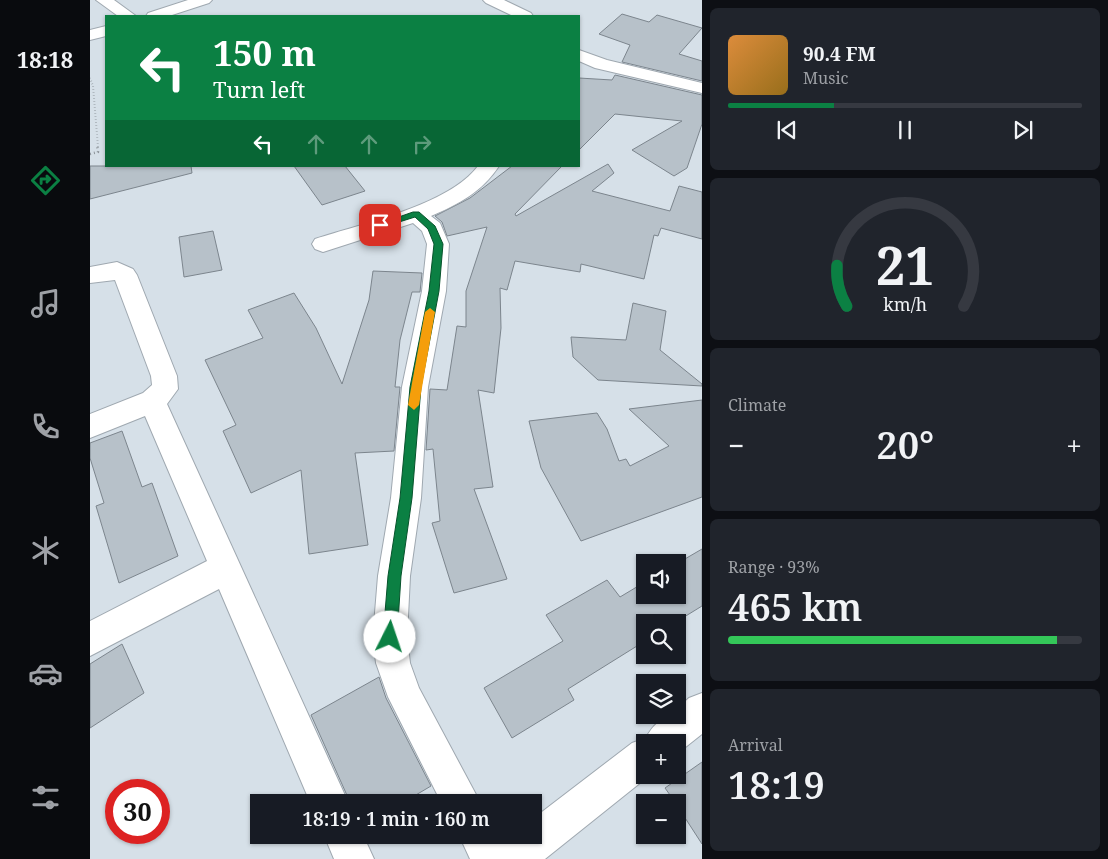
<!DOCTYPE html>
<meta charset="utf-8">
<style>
body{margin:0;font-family:"Noto Serif",serif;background:#20242c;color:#f1f3f6;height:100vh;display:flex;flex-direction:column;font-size:19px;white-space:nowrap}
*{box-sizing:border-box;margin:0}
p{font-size:16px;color:#9ea1a6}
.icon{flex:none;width:28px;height:28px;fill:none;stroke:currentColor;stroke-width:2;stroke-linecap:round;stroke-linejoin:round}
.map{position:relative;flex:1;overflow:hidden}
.panel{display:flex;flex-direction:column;gap:8px;padding:8px;background:#0d0f14;width:406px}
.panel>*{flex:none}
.banner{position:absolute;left:15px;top:15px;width:475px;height:152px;border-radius:0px;box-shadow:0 1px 4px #0004;background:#0b8043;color:#fff;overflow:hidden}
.fabs{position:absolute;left:546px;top:554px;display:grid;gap:10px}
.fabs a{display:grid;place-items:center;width:50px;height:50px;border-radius:0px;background:#171b24;box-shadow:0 1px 4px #0004;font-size:25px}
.speed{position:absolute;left:15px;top:779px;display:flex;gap:10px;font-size:25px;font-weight:700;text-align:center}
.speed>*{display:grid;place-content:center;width:65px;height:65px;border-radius:50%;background:#171b24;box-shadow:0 1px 4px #0004;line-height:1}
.speed .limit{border:8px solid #d22;background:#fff;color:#111}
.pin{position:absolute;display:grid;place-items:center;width:42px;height:42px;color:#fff;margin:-21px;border-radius:10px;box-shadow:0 2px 8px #0006}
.me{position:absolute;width:55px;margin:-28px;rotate:4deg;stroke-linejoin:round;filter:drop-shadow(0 0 4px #0008)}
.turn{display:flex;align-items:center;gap:18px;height:105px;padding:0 25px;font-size:22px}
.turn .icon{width:65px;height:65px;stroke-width:2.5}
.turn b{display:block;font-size:35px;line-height:42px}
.lanes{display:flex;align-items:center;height:48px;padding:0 25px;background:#0003;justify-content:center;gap:25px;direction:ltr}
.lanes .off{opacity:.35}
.big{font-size:38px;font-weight:600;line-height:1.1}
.panel .card{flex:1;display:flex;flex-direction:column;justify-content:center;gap:8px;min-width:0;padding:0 18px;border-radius:8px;background:#20242c}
.panel .dial{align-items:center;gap:0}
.dial svg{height:130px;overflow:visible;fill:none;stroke:#363941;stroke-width:7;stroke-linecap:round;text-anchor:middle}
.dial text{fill:#f1f3f6;stroke:none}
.song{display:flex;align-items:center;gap:15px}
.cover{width:60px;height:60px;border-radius:8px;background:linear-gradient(135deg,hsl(30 70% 55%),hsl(40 70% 35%))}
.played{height:5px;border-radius:2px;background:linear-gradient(90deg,#0b8043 30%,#363941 30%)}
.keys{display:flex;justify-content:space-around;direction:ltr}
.heat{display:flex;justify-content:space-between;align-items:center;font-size:28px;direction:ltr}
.charge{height:8px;border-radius:4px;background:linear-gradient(90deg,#34c759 93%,#363941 0)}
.trip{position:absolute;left:160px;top:794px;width:292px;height:50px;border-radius:0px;background:#171b24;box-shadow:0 1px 4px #0004;font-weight:600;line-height:50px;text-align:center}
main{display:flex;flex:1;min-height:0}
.dock{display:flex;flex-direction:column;width:90px;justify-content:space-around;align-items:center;background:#090b0e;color:#9ea1a6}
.dock .icon{width:35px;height:35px}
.dock .active{color:#0b8043}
.dock b{font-size:22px;color:#f1f3f6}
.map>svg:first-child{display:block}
.building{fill:#b7c1c9;stroke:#7c858d}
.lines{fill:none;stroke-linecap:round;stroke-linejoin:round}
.minor-casing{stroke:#9fa8b0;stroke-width:2}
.path-far1{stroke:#8c9399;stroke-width:2;stroke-dasharray:0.5 2.5;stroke-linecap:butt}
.path{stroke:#8c9399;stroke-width:2.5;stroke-dasharray:1 3;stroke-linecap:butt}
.minor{fill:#fff;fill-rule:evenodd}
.route{fill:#0b8043;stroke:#07532c}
.slow{fill:#f59e0b}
</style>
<main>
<nav class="dock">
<b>18:18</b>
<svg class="icon active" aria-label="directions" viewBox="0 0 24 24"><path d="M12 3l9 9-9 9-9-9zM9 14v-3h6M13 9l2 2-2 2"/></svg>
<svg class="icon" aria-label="music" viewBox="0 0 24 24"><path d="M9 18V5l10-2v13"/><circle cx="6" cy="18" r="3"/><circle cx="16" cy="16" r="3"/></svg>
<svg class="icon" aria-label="phone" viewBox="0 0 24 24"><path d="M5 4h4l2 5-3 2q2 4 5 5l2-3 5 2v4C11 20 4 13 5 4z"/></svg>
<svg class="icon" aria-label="climate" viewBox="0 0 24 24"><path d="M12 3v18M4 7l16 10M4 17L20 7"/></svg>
<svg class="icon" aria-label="car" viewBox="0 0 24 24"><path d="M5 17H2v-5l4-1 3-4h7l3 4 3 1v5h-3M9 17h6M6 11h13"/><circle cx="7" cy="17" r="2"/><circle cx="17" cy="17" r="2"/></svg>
<svg class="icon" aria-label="filters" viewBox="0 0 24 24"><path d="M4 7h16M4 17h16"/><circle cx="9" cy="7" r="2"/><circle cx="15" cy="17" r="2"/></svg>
</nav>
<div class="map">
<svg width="612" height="859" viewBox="0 0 612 859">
<rect width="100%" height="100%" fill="#d6e0e8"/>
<path class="building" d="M532,14L559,22L567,15L612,28L589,54L612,61V81L532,62L540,45L509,34Z
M525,75L612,95V124L597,168L584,176L542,150L592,121L525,114L489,150V78L522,80Z
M518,164L524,173L502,191L580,211L589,186L612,192V239L571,228L568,236L564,235L554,279L491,264L490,272L425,261L417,290L410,288L411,328L404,393L388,390L403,487L384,489L417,579L364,593L342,523L350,521L343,449L336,450L340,389L357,390L367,326L376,327V291L397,227L357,236L352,222L345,216L380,198L422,166H472L425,214L426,216Z
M0,166H101L102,173L0,199Z
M204,166H255L275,191L232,205Z
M123,231L132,270L94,277L89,237Z
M283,271L332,273L330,292H322L310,340L305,387H310L304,451L265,453L278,545L219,554L211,470L161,493L133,431L146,425L115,360L173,338L158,310L204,293L226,328L252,384L279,300Z
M543,303L576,311L570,350L612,384V386L508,380L483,357L481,337L536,340Z
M612,400V497L491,541L451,468L439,421L507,413L517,429L529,461L536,459L540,466L579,446L539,409Z
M32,431L52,487L62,483L88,556L29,583L6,506L14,503L0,458V443Z
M612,549V606L586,622H555V641L478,689L484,700L422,738L394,688L473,641L456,615L517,580L530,597L555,582V595H588V563Z
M32,644L54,693L0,728V664Z
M289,677L296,698L341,786L314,802H260L221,715Z
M612,762V844L588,807V802H585L575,788Z"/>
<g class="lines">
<defs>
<path id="minor" d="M6,0H24L46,16H28Z
M98,0H122L119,3L79,16H56L58,13Z
M393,0H414L441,13L443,16H423L396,3Z
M16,26V36L0,40V30Z
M489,50L517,60L612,83V93L505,68L489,61Z
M388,166H409C392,192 369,204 341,216L350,223L359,244L356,291L338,387L331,498L320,576L317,637L320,663L329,688L390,802H351L298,697L286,663L283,637L288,576L301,498L312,387L332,291L337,244L332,231L323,223L233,252L225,249L222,244L225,239C271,224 359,205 388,166Z
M27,262L43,269L47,275L87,376L88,389L77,404L258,802H220L129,589L0,656V621L117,561L55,416L0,438V414L53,393L62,385L61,376L25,280L0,283V267Z
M612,693V734L588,753V742H555V775H560L455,859H380L369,835H409L413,842L422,835H444V818L542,743L556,738C562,726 573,715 588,715V708L599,698Z
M234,835H273L284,859H244Z"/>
</defs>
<use href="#minor" class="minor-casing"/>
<path class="path-far1" d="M0,78L3,86L8,147"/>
<path class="path" d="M0,154L8,152L7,145"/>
<use href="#minor" class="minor"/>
</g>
<path class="route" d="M323,212H329L345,226L353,244L349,291L331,387L322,498L311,576L307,637L305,642L300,644L295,642L293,637L298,576L310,498L320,387L339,291L344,244L338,229L325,217L290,228L286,225Z"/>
<path class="slow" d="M340,308L345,312L329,405L324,410L318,405L335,312Z"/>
</svg>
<div class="fabs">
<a><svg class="icon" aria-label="sound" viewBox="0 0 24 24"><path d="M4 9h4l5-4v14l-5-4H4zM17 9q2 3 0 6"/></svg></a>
<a><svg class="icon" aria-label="search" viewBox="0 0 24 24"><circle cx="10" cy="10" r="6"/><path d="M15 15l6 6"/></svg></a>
<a><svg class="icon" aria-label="layers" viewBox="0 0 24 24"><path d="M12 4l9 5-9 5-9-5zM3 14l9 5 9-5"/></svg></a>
<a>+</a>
<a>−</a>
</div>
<div class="speed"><div class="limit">30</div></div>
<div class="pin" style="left:290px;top:225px;background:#d93025"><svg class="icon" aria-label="arrive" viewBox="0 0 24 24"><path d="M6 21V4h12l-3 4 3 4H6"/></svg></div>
<svg class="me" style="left:300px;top:637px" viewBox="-20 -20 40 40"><circle r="19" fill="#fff"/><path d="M0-13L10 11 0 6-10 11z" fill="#0b8043"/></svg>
<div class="trip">18:19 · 1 min · 160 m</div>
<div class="banner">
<div class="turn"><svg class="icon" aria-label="left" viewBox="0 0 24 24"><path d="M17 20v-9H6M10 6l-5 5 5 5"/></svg><div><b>150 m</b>Turn left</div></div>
<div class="lanes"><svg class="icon" aria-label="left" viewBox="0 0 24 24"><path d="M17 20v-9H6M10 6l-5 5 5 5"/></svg><svg class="icon off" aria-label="ahead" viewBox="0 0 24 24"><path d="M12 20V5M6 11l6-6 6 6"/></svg><svg class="icon off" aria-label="ahead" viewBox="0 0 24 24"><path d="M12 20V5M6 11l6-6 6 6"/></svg><svg class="icon off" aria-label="right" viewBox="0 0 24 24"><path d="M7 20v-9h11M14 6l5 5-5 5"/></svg></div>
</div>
</div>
<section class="panel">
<div class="card">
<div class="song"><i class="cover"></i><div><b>90.4 FM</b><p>Music</p></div></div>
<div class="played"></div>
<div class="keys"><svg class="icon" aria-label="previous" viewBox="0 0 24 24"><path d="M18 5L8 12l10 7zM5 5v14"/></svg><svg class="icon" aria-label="pause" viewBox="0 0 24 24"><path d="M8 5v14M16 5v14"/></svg><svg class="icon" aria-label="next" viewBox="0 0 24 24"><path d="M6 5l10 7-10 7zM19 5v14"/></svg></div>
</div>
<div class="card dial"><svg viewBox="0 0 100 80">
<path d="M14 69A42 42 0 1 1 86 69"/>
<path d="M14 69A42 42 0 0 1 8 44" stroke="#0b8043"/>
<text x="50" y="56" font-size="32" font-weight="700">21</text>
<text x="50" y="72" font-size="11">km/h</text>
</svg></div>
<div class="card"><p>Climate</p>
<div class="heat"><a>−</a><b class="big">20°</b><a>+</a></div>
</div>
<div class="card"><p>Range · 93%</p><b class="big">465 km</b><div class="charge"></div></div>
<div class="card"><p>Arrival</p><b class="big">18:19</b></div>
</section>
</main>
